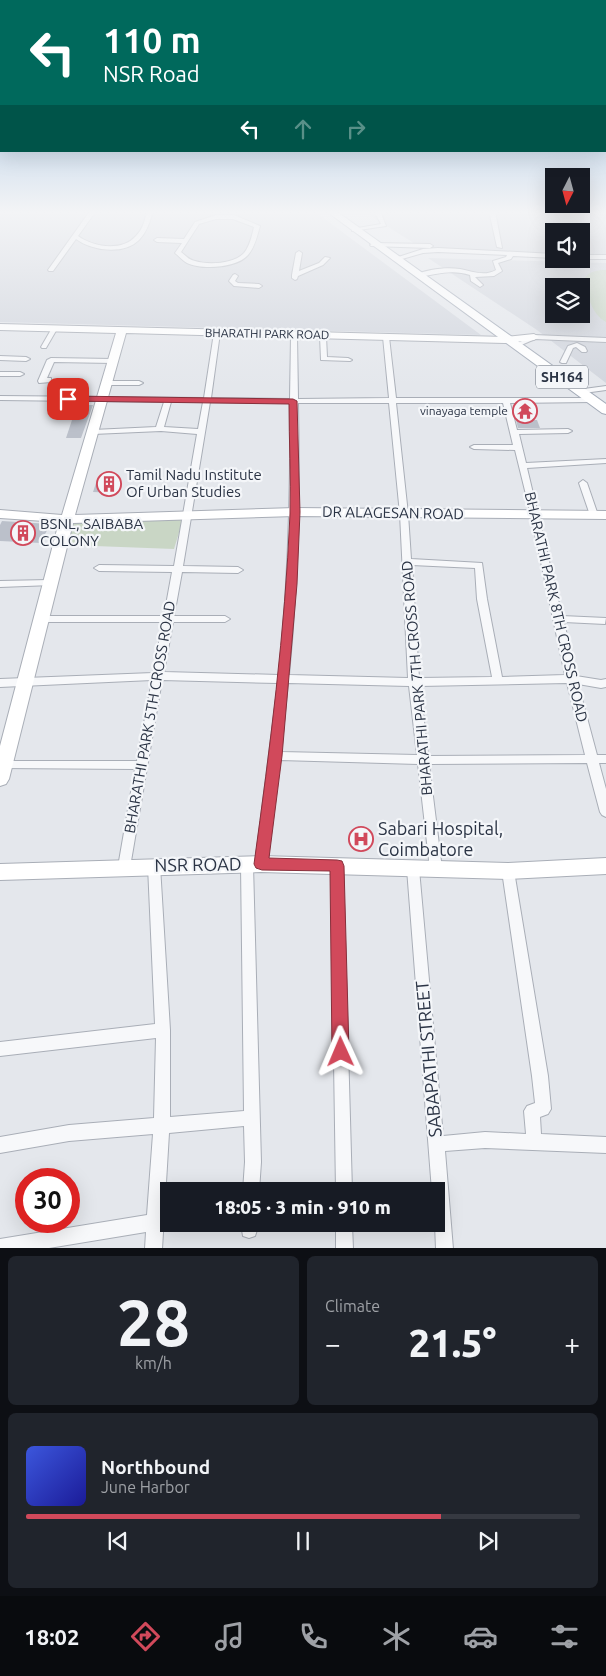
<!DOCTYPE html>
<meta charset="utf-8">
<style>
body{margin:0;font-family:Ubuntu,sans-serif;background:#20242c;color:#f1f3f6;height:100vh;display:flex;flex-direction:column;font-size:19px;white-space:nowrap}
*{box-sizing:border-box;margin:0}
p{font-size:16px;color:#9ea1a6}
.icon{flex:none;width:28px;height:28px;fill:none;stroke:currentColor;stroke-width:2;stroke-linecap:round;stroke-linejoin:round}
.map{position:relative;height:1248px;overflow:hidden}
.details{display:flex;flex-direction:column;gap:8px;padding:8px;background:#0d0f14;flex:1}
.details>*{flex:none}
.top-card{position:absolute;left:0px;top:0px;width:606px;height:152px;box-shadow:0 5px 20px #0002;background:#00695c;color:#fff;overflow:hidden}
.needle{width:32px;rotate:186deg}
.fabs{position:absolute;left:545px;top:168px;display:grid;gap:10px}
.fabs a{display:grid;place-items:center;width:45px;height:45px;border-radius:0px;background:#171b24;box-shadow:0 5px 20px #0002;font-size:25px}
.speed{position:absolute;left:15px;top:1168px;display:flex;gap:10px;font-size:25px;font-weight:700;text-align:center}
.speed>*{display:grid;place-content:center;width:65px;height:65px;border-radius:50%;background:#171b24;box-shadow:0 5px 20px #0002;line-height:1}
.speed .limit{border:8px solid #d22;background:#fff;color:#111}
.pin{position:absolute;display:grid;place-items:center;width:42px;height:42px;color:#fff;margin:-21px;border-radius:10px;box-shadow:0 2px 8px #0006}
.me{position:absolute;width:55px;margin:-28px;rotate:359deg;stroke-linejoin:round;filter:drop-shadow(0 0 4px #0008)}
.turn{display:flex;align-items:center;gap:18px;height:105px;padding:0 20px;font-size:22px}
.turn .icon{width:65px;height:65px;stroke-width:2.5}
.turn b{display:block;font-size:35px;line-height:42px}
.lanes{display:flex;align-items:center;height:48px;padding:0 20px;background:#0003;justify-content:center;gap:25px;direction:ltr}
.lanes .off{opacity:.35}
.big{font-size:38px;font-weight:800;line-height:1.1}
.details .card{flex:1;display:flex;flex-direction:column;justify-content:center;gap:8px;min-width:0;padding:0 18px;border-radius:8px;background:#20242c}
.details .dial{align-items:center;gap:0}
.dial b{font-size:65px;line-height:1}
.song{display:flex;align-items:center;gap:15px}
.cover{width:60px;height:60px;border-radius:8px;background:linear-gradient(135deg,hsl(230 70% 55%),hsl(240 70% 35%))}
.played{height:5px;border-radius:2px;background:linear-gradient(90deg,#d1495b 75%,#363941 75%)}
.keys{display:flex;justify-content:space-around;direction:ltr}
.heat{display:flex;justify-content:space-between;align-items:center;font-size:28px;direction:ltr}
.details .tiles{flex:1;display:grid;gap:8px;grid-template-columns:1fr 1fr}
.card:last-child{grid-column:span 2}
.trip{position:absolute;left:160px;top:1182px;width:285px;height:50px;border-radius:0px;background:#171b24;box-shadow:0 5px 20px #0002;font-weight:800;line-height:50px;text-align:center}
.tabs{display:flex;height:80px;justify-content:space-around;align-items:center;background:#090b0e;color:#9ea1a6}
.tabs .icon{width:35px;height:35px}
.tabs .active{color:#d1495b}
.tabs b{font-size:22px;color:#f1f3f6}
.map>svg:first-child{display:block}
.built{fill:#d2d6de;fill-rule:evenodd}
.green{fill:#c9d6c5}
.building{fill:#bbc0ca}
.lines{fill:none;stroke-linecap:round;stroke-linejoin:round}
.street-casing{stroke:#a9aeb7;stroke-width:2}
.secondary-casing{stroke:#a9aeb7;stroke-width:2}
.primary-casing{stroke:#a3abb8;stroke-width:2}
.street{fill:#f7f8fa;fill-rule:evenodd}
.secondary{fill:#fff;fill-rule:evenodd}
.primary{fill:#fff;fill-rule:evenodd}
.route{fill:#d1495b;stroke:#882f3b}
.labels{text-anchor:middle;stroke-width:4.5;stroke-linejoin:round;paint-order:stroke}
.far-street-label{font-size:12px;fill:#2b3445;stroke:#f4f6f9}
.far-poi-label{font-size:12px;fill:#2b3445;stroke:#f4f6f9;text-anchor:end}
.shield{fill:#f4f6f9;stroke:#676e7b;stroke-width:1}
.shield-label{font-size:14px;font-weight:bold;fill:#2b3445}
.poi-label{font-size:15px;fill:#2b3445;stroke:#f4f6f9;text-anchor:start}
.street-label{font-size:15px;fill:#2b3445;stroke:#f4f6f9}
.near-poi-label{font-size:18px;fill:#2b3445;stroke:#f4f6f9;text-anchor:start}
.near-street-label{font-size:18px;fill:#2b3445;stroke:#f4f6f9}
</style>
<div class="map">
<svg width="606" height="1249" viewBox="0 0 606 1249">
<rect width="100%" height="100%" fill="#e4e7ec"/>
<path class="built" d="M0,211H314L481,335L0,322Z
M363,211H606V257L581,256V231H554V255L428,252Z
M428,258L606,263V383L537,330ZM554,286H581V314H554Z"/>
<path class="green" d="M606,270V322C591,314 587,294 585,278C589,271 598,270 606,270Z
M184,516L174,549L68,545L69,521Z"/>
<path class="building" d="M77,405H93L81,438H66Z
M516,420H537L540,428H518Z
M97,480L120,481L116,493L93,492Z
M2,521L50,524L41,543L0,541V525Z"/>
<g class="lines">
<defs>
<path id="street" d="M90,211H96L78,236C93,247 122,252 136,236C143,229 145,220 147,211H153C150,221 147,232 139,240C124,255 92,251 76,239L53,271H49L48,270Z
M374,211H380L386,226L352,231V229L381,224Z
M383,211H392L389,213Z
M489,211H495L502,248L497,247Z
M216,215H234L260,226C257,236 255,247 248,255C237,268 202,270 187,263C183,261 179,256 175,253L182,243L157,242L154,240L157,238L184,239L195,222ZM216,219H233L254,227C252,235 250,246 244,253C234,264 208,265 195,261C189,260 186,256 181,252L199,224Z
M373,243L430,244L433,246L430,248L371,246L370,245Z
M438,248L554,254V258L513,256L511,259L498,263L502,271L494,276L475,277L483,285L480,287L471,281L470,275C453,269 436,274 419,277L416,275C427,269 447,267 460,269C472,271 484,277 496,270L493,261L506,257L507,255L438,252L423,253L395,261L392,259L423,249Z
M299,251L302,253L299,271L319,263L325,257L330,258L323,265L298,276L297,279L295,280L292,278V275L296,253Z
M581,255H606V259H581Z
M235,274L238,276L235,281L238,283L259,284L262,286L259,288L234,286L229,281L233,275Z
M52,328L57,329L46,348H42L41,347Z
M217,331L220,333L211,398L290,399L291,335L294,333L297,335L298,399L389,398L383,337L386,335L389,337L396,398H596L597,400L593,402L510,403L517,430L568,429L572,431L568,433L519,434L526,463L606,459V463L527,468L562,616L606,618L605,624L564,622L576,676L601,680L606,679V687L601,688L578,684L597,755H606V763H599L606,789V817L602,815L600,812L587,763L429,764L442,869L441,873L436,874L431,873L430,869L418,764L280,760L267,864L265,868L261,869L257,868L255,864L278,683L162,680L130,867L128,871L124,872L120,871L118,867L135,769L0,768V762L4,761H137L152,680L0,687V679L153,673L163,622H41L36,619L41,616H164L172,572L99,571L94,568L99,565L174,566L197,434L161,431L93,434L89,432L93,430L156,427L164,402L0,400V396L204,398L214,333ZM171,402H203L198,429L164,427ZM210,402L290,403C291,494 288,584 279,675L164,672L173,622H225L230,619L225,616H174L182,572L238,573L243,570L238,567L183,566ZM298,403H389L400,514L408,678L289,675C298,584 300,494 298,403ZM396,403H503L513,445H474L470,447L474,449L515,450L531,515L565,675L502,677L487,599L482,563L411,559L408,514ZM412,565L475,568L477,599L492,677L419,678ZM288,683L409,686L417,755L281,752ZM567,683L585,755L428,756L420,686Z
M323,334L326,336L327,357L348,358L352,360L350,361L321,360L320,336Z
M534,335L606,338V342L535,339L519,346L514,345Z
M577,343L585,347L587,351L586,352H582L576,347L573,348L566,363H562L560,362L568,346Z
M0,356L26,357L30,359L26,361L0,360Z
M51,358L113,359L117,361L113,363L54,362L47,378H51V382L39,383L38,381L47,360Z
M0,372H20L24,374L20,376H0Z
M104,381H139L143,383L139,385H104Z
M606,386V390L584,393L580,391L584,389Z
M583,480L587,483L598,515L597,517H591L590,515L579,483Z
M49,580L52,581L54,583L52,585L0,587V581Z
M247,860L251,861L253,865L261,1162L259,1191H243L245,1162L244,1126L169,1133L162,1249H145L146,1232L43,1249H0V1239L147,1215L153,1134L69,1141L0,1153V1137L69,1125L154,1118L156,1038L0,1056V1042L155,1024L148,866L150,862L154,861L158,862L160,866L170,1030V1117L244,1111L241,865L243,861Z
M337,861L341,862L343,866L352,1191H336L331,866L333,862Z
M413,864L418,865L419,869L443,1136L485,1132L526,1134L524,1111L527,1106L535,1103L532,1076L502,871L503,867L508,866L513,867L514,871L548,1076L551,1109L548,1114L540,1117L541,1134L606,1137V1153L485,1148L445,1151L453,1249H436L435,1224H436V1191H432L407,869L408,865Z
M241,1224H257V1230L255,1236L249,1238L243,1236Z
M336,1224H352L353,1249H336Z"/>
<path id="secondary" d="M0,324L505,337L534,334L539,337L534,340L505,343L126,333L75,515L295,508L606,511V519L295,516L73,523L9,779L6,784L0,786V746L59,522L0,518V510L62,515L116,333L0,330Z
M261,856L508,863L606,858V874L508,879L261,872L0,880V864Z"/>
<path id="primary" d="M326,211H336L606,404V414L602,413Z"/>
</defs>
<use href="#street" class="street-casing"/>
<use href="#secondary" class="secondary-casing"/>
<use href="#primary" class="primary-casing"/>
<use href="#street" class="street"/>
<use href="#secondary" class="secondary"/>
<use href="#primary" class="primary"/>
</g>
<linearGradient id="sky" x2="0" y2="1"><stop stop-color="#8bb4dd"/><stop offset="0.55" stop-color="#f3f4f6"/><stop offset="1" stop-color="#f3f4f6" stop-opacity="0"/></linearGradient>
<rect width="606" height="386" fill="url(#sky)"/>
<path class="route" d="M68,396L293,399L297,401L300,512L297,584L282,756L269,858L337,860L342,861L344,866L349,1052L347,1058L341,1060L335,1058L332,1052L330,871L262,870L256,868L254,864C270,748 285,631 290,514C291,477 289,440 289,404L65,401V397Z"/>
<defs>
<symbol id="temple-ring" viewBox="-11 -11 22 22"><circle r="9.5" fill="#f4f6f9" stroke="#d1495b" stroke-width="1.5"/><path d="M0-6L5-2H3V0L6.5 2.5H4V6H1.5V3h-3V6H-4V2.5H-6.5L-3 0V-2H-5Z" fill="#d1495b"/></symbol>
<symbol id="building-ring" viewBox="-11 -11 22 22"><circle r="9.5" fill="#f4f6f9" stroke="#d1495b" stroke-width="1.5"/><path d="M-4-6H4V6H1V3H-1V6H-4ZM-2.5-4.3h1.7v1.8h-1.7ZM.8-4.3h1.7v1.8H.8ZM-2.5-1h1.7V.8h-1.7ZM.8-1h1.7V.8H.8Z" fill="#d1495b"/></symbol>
<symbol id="hospital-ring" viewBox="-11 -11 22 22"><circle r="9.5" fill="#f4f6f9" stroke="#d1495b" stroke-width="1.5"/><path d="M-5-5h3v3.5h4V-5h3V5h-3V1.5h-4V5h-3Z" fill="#d1495b"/></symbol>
</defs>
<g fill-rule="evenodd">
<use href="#temple-ring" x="511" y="397" width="28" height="28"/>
<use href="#building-ring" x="95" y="470" width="28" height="28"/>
<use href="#building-ring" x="9" y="519" width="28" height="28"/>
<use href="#hospital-ring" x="347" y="825" width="28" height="28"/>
</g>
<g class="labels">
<g class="far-street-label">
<text transform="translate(267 334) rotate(1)" y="4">BHARATHI PARK ROAD</text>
</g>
<g class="far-poi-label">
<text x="508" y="415">vinayaga temple</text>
</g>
<rect class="shield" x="536" y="365.5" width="52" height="23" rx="4"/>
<g class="shield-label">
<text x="562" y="382">SH164</text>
</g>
<g class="poi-label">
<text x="126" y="480">Tamil Nadu Institute<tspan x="126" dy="17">Of Urban Studies</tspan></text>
<text x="40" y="529">BSNL, SAIBABA<tspan x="40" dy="17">COLONY</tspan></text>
</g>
<g class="street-label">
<text transform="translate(393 513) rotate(1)" y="5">DR ALAGESAN ROAD</text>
<text transform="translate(556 607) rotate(77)" y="5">BHARATHI PARK 8TH CROSS ROAD</text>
<text transform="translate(417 678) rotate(-95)" y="5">BHARATHI PARK 7TH CROSS ROAD</text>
<text transform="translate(150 717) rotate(-80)" y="5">BHARATHI PARK 5TH CROSS ROAD</text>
</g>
<g class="near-poi-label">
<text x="378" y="835">Sabari Hospital,<tspan x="378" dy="21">Coimbatore</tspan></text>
</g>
<g class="near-street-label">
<text transform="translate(198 865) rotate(-1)" y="6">NSR ROAD</text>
<text transform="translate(429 1059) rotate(-95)" y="6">SABAPATHI STREET</text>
</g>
</g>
</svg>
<div class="fabs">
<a><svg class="needle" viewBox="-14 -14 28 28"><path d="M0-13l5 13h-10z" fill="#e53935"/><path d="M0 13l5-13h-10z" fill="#9ea1a6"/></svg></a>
<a><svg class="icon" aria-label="sound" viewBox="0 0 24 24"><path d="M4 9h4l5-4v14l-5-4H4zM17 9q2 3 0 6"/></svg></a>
<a><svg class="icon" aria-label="layers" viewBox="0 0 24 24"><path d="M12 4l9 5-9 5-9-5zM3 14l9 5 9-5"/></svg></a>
</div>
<div class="speed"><div class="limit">30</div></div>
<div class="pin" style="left:68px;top:399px;background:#d93025"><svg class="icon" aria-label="arrive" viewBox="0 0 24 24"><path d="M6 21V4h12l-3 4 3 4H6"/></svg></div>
<svg class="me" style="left:341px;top:1052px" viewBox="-20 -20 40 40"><path d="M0-17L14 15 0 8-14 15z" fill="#d1495b" stroke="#fff" stroke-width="4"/></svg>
<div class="trip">18:05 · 3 min · 910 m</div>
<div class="top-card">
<div class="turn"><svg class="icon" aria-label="left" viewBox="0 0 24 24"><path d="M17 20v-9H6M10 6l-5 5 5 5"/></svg><div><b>110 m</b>NSR Road</div></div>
<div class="lanes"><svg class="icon" aria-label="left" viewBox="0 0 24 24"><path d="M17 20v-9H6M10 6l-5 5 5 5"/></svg><svg class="icon off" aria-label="ahead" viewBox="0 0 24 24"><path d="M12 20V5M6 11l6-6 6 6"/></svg><svg class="icon off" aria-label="right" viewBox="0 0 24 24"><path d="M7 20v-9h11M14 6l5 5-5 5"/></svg></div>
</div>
</div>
<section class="details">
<div class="tiles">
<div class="card dial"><b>28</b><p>km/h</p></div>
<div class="card"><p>Climate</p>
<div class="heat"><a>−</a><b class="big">21.5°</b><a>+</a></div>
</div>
<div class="card">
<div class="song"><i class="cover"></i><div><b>Northbound</b><p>June Harbor</p></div></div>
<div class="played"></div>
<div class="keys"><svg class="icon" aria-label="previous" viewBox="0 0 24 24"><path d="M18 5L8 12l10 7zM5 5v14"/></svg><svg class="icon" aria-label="pause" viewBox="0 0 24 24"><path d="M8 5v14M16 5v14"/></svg><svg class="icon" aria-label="next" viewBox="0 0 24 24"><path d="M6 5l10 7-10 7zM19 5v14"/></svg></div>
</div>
</div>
</section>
<nav class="tabs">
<b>18:02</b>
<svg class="icon active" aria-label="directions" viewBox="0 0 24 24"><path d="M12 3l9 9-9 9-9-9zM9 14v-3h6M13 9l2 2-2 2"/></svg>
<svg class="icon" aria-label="music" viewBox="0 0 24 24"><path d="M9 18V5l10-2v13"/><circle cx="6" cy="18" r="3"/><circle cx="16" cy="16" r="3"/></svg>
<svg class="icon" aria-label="phone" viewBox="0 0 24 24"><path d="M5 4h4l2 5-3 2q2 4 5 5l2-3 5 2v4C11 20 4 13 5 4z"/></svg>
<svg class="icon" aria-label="climate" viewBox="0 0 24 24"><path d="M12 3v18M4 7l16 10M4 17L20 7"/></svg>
<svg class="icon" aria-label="car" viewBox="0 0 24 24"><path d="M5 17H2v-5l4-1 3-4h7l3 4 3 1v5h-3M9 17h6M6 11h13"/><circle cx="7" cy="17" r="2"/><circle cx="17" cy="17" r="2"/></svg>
<svg class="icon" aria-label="filters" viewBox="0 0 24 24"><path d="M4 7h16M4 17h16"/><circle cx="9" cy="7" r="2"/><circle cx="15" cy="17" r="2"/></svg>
</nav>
